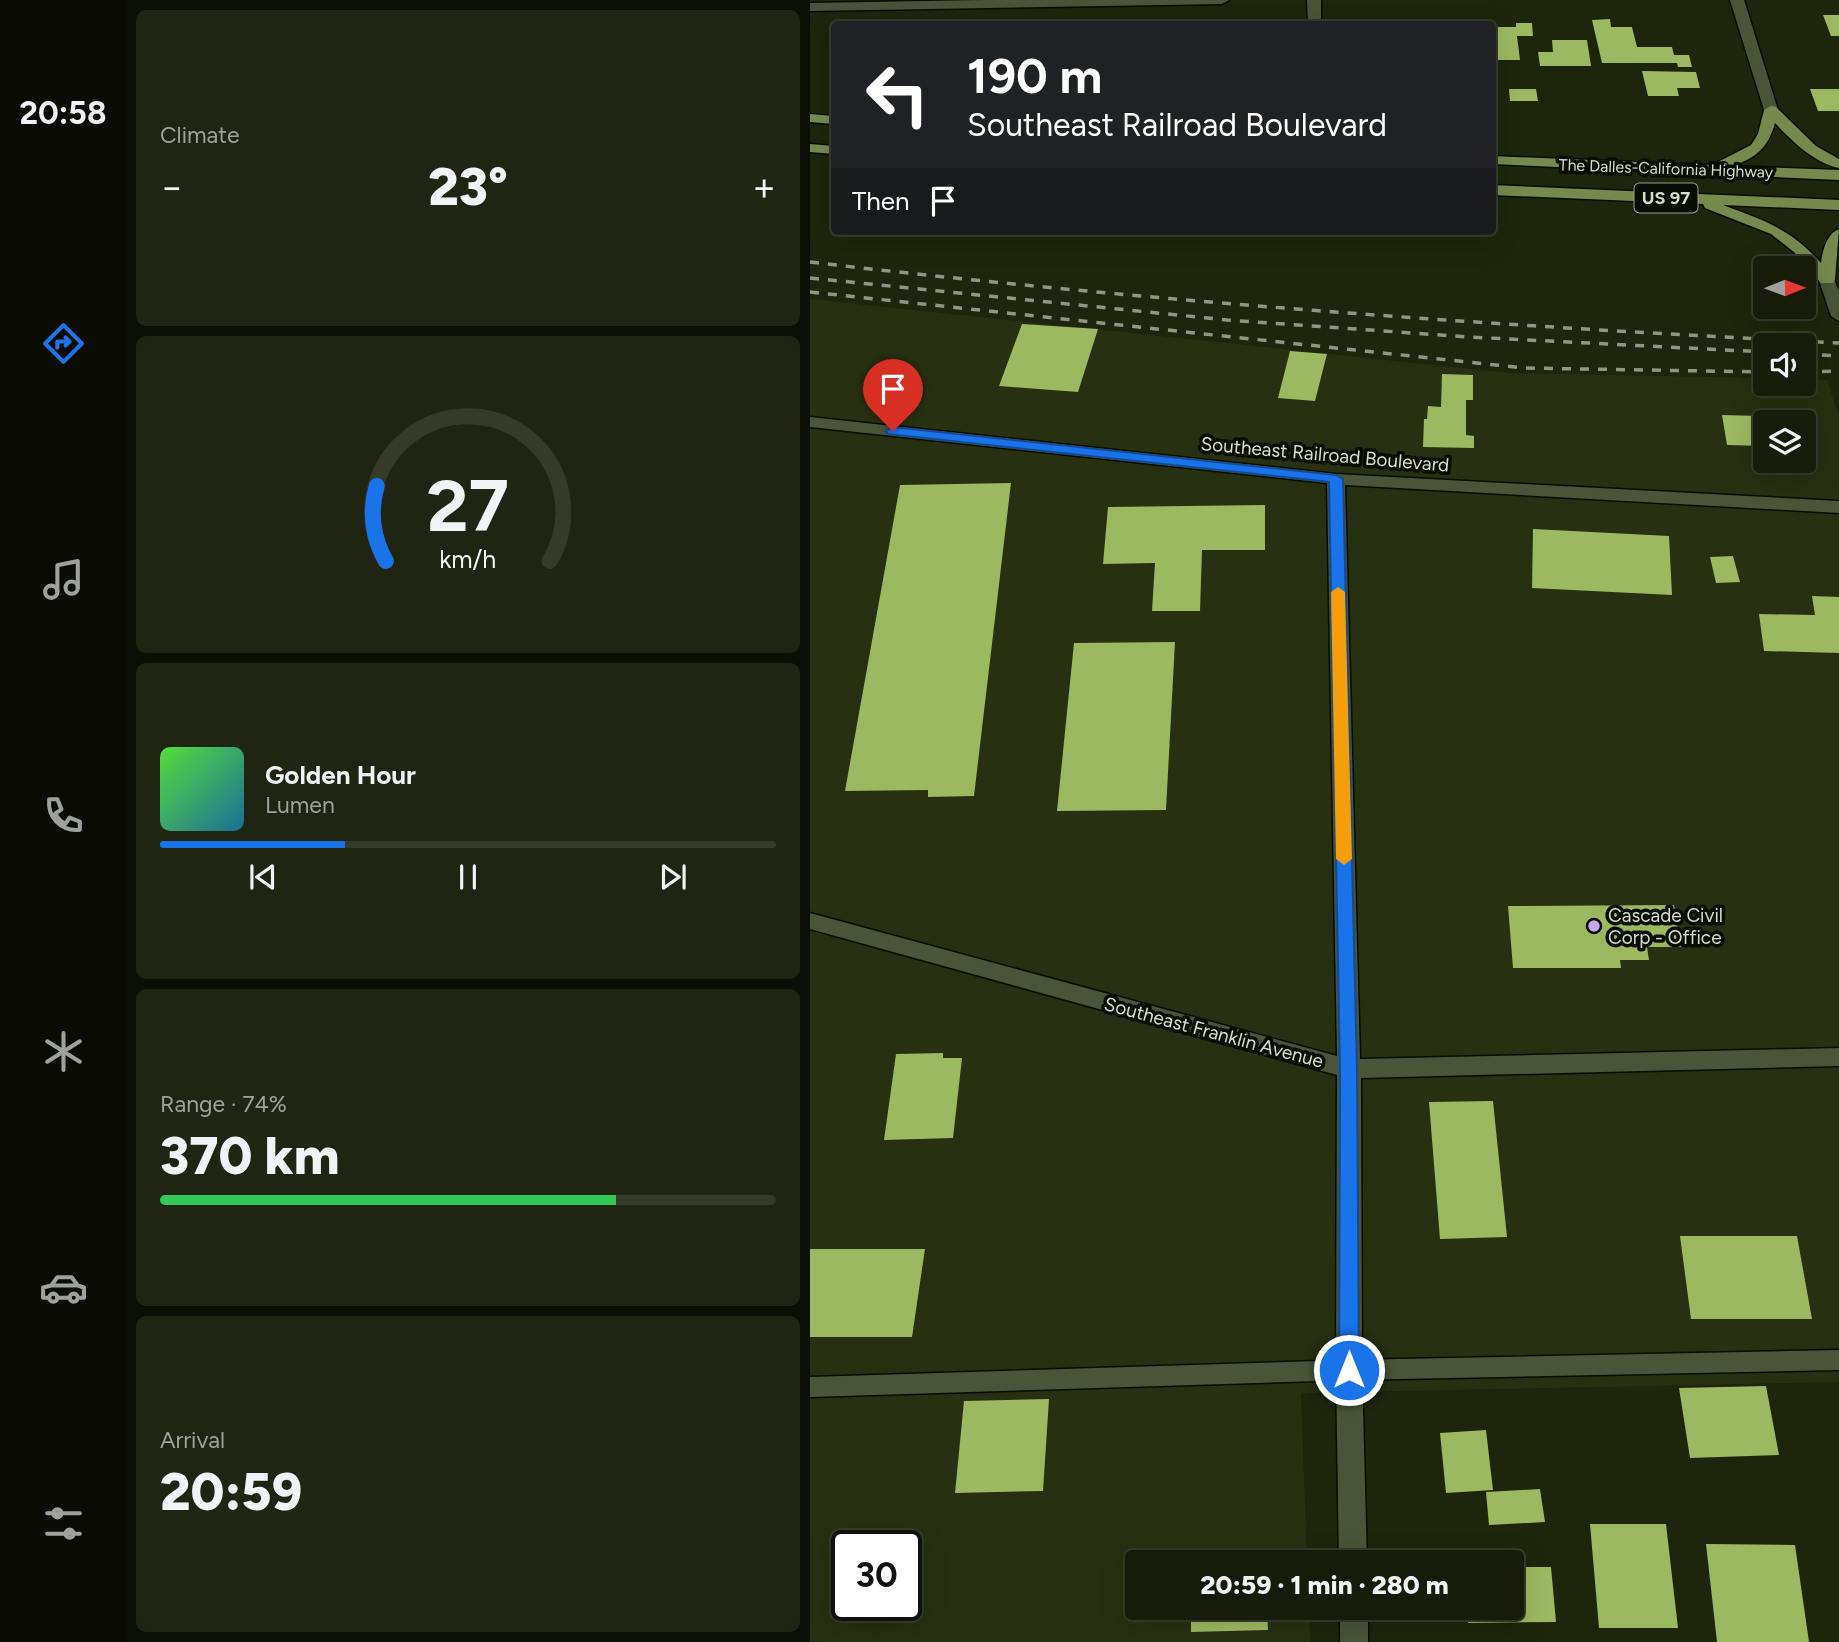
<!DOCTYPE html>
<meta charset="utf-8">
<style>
body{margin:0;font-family:Figtree,sans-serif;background:#1f2512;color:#f1f3f6;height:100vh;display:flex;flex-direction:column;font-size:26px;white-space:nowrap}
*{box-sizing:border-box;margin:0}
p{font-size:23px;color:#9ea19c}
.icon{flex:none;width:38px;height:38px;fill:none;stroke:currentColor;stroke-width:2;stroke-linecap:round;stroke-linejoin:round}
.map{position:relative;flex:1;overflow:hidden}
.side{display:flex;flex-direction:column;gap:10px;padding:10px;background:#0c0f05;width:684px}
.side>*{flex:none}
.guide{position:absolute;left:21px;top:21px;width:665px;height:214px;border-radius:7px;box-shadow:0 7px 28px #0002,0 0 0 2px #353a2a;background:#202124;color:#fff;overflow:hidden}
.needle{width:46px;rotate:89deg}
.fabs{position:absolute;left:943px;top:256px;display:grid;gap:14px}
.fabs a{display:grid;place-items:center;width:63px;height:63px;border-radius:7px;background:#161c09;box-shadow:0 7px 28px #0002,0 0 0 2px #353a2a;font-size:35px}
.speed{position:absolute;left:21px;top:1530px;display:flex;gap:14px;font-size:35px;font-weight:700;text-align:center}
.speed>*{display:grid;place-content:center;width:91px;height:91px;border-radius:50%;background:#161c09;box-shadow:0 7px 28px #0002,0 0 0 2px #353a2a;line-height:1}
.speed .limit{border:4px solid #111;border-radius:10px;background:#fff;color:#111}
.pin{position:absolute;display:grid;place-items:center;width:60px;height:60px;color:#fff;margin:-72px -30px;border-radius:50% 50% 50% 0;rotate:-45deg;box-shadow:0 0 7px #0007}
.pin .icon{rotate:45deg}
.me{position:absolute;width:77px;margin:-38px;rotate:0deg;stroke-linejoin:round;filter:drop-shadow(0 0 5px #0008)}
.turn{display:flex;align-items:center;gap:24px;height:147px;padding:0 21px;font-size:32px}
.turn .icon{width:91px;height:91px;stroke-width:2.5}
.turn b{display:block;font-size:49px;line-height:60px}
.then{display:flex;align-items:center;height:66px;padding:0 21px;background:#0003;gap:14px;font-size:26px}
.big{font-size:52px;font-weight:800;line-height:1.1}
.side .widget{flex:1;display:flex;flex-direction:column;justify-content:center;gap:10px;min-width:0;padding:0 24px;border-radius:10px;background:#1f2512}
.side .dial{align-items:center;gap:0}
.dial svg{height:182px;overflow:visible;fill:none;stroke:#353a2a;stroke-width:7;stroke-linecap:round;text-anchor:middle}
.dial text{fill:#f1f3f6;stroke:none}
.song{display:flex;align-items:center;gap:21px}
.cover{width:84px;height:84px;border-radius:10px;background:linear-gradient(135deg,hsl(110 70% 55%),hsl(200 70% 35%))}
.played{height:7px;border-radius:4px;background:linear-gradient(90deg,#1a73e8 30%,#353a2a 30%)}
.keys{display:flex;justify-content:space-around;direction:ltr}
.heat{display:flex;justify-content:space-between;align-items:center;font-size:38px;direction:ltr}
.charge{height:10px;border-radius:5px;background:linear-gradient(90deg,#34c759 74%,#353a2a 0)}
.trip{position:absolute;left:315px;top:1550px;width:399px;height:70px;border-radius:7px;background:#161c09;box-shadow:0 7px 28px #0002,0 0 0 2px #353a2a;font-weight:800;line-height:70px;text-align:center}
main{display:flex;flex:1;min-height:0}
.tabs{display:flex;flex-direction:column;width:126px;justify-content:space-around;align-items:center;background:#090b04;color:#9ea19c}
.tabs .icon{width:49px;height:49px}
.tabs .current{color:#1a73e8}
.tabs b{font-size:32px;color:#f1f3f6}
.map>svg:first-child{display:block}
.built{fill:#273011;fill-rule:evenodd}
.building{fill:#9cb861}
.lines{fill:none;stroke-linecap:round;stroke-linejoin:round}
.service-casing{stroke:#070e00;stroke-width:3}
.minor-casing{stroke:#070e00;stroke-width:3}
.tertiary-casing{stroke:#070e00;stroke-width:3}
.trunk-casing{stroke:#070e00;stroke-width:3}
.service{fill:#4a5439;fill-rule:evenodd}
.minor{fill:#4a5439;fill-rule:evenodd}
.tertiary{fill:#4a5439;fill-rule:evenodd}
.trunk{fill:#768a4e;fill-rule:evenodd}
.rail{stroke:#909683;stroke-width:3.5;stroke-dasharray:9 9;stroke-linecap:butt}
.route{fill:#1a73e8;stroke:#114b97;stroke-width:2}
.slow{fill:#f59e0b}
.poi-dot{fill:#c6a6f0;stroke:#090c04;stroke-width:2.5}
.labels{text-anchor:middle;stroke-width:7;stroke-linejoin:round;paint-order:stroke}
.far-street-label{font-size:16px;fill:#d7dccd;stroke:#090c04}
.shield{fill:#090c04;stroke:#999e91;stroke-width:2}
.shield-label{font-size:18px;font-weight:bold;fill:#d7dccd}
.street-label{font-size:19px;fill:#d7dccd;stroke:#090c04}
.poi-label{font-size:19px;fill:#d7dccd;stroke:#090c04;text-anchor:start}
</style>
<main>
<nav class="tabs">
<b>20:58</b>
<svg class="icon current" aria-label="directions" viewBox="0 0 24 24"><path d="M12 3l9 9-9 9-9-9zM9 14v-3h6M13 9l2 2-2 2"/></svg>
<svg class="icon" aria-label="music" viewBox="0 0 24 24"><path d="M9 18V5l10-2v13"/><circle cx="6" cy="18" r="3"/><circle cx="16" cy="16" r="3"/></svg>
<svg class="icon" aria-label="phone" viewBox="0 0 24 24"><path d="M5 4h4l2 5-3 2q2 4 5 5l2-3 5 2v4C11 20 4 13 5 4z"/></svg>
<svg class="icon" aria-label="climate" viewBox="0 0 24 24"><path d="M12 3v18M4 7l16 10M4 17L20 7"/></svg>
<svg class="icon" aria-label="car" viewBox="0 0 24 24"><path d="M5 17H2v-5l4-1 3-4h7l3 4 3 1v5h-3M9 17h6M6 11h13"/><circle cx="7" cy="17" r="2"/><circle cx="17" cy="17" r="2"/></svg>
<svg class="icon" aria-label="filters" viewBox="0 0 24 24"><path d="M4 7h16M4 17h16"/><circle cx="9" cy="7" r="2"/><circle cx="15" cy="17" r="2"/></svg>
</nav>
<section class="side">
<div class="widget"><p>Climate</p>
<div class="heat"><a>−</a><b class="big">23°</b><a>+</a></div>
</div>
<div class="widget dial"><svg viewBox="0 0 100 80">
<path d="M14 69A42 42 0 1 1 86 69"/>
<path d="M14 69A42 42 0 0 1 10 36" stroke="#1a73e8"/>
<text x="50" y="56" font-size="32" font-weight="700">27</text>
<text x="50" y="72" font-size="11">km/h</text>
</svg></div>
<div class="widget">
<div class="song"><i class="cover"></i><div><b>Golden Hour</b><p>Lumen</p></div></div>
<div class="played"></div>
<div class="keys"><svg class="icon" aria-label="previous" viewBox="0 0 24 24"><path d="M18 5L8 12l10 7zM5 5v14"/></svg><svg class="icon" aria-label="pause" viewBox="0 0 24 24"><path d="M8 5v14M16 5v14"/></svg><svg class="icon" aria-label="next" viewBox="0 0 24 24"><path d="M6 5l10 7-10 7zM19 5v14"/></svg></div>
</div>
<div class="widget"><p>Range · 74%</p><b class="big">370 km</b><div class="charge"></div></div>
<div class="widget"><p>Arrival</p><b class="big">20:59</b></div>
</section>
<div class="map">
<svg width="1029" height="1642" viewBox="0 0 1029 1642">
<rect width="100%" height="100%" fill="#1d250c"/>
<path class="built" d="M0,299L700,373L955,378L956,383H994V379L1017,380L1029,417V1382L491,1393L497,1563H327V1608H499L500,1642H0ZM956,422H994V460H956ZM37,1545H96V1605H37Z"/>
<path class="building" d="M1013,15H1029V36H1021Z
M800,19L801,27H822L827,47H862L864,55H879L882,67H868L867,63H792L782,20Z
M706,23H722L723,36H707L710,60H682V27H706Z
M742,40H777L781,66H730L728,52H743Z
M832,71L886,72L890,88H867L869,96H838Z
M699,89H726L728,101H700Z
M1000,89H1029V111H1008Z
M212,324L288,329L268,392L189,386Z
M480,351L517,354L505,401L468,398Z
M632,374L663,375V400H656V435L664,436V448L613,447L614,419H617L618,406L631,407Z
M912,415L995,417L1001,447H994V422H956V446L917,445Z
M201,483L164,796L118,797V790L35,791L90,485Z
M455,505V550H392L390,611H342L345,563L293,564L298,507Z
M723,529L859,536L862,595L722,588Z
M923,556L930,582L906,583L900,557Z
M1002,596L1029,597V653L954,651L949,614L1005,615Z
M365,642L356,810L247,811L264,643Z
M864,905L871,947H837L839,960H810L811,968H703L698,906Z
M133,1053V1058H152L143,1138L74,1140L86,1054Z
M683,1101L697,1237L630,1239L619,1102Z
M870,1236H987L1002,1319H881Z
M0,1249H115L102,1337H0Z
M956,1386L969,1455L880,1458L869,1388Z
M239,1399L233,1491L145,1493L154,1401Z
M676,1430L683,1490L636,1493L630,1433Z
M730,1489L735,1522L679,1525L676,1492Z
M780,1524H856L868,1628H789Z
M896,1544L985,1545L999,1642H907Z
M411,1548L410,1563H381V1549Z
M702,1567H741L746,1622L658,1623V1608H702Z
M381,1608H457L458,1630L381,1632Z"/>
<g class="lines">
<defs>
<path id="service" d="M1029,1350V1370L539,1380L0,1397V1377L539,1360Z"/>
<path id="minor" d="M174,0H419L412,4L0,11V3Z
M497,0H511V24H498Z
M0,417L526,474L1029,501V513L535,485L550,1059L1029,1048V1066L551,1078L552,1370L557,1563H529L526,1370L527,1075L0,929V913L527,1056L517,483L0,427Z
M530,1608H558V1642H530Z"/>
<path id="tertiary" d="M920,0H934L968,110L966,113H956L954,110Z
M1017,275L1023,277L1029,291V321L1021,316L1009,280Z"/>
<path id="trunk" d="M961,106L966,107L1006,146L1029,159V168C1003,162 983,142 965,123C958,148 946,158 922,166L1029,170V180L682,164V156L902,165L941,145L948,134L954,110Z
M0,114L24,116V124L0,122Z
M0,144L24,146V154L0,152Z
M682,185L1029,200V210L913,205C955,221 980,228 1011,263C1012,252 1017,233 1029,229L1025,280L1023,283H1011L984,252L961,234L895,208L893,204L682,195Z"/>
</defs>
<use href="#service" class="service-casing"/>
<use href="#minor" class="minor-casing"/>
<use href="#tertiary" class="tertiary-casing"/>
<use href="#trunk" class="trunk-casing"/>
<use href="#service" class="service"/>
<use href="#minor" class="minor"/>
<use href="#tertiary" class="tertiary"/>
<use href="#trunk" class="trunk"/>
<path class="rail" d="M0,262C342,302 685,326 1029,343
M0,278L417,320L659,337L956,352
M0,292L714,368L956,372
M994,354L1029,356
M994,372L1029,371"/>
</g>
<path class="route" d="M83,427L526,475L533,479L547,1069L549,1370L546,1376L539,1379L532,1376L529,1370L530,1069L519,482L78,434L76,431Z"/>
<path class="slow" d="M528,587L535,592L542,859L534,865L526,859L521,592Z"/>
<circle class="poi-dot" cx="784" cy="926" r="7"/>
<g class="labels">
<g class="far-street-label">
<text transform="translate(856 168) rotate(2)" y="6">The Dalles-California Highway</text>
</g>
<rect class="shield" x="824.5" y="183.5" width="63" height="29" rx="5"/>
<g class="shield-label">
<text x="856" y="204">US 97</text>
</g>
<g class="street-label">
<text transform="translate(515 454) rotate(5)" y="7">Southeast Railroad Boulevard</text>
<text transform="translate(404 1032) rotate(15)" y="7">Southeast Franklin Avenue</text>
</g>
<g class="poi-label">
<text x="798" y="922">Cascade Civil<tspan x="798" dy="22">Corp - Office</tspan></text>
</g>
</g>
</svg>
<div class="fabs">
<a><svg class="needle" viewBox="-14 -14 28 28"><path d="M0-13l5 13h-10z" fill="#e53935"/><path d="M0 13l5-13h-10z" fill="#9ea19c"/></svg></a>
<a><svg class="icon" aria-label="sound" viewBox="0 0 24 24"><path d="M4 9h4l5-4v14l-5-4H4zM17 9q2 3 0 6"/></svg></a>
<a><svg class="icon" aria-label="layers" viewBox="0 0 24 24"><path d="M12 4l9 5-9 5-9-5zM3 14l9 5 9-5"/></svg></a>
</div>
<div class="speed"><div class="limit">30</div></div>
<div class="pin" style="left:83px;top:431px;background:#d93025"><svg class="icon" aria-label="arrive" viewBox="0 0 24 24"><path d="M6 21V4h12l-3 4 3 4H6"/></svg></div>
<svg class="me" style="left:539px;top:1370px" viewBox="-20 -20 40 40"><circle r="17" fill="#1a73e8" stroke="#fff" stroke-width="3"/><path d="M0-11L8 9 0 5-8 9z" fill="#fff"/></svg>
<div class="trip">20:59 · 1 min · 280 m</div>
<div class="guide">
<div class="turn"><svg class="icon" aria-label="left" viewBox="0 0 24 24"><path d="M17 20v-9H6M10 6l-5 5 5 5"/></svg><div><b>190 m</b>Southeast Railroad Boulevard</div></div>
<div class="then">Then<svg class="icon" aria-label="arrive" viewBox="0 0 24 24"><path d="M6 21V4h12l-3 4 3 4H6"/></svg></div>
</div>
</div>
</main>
